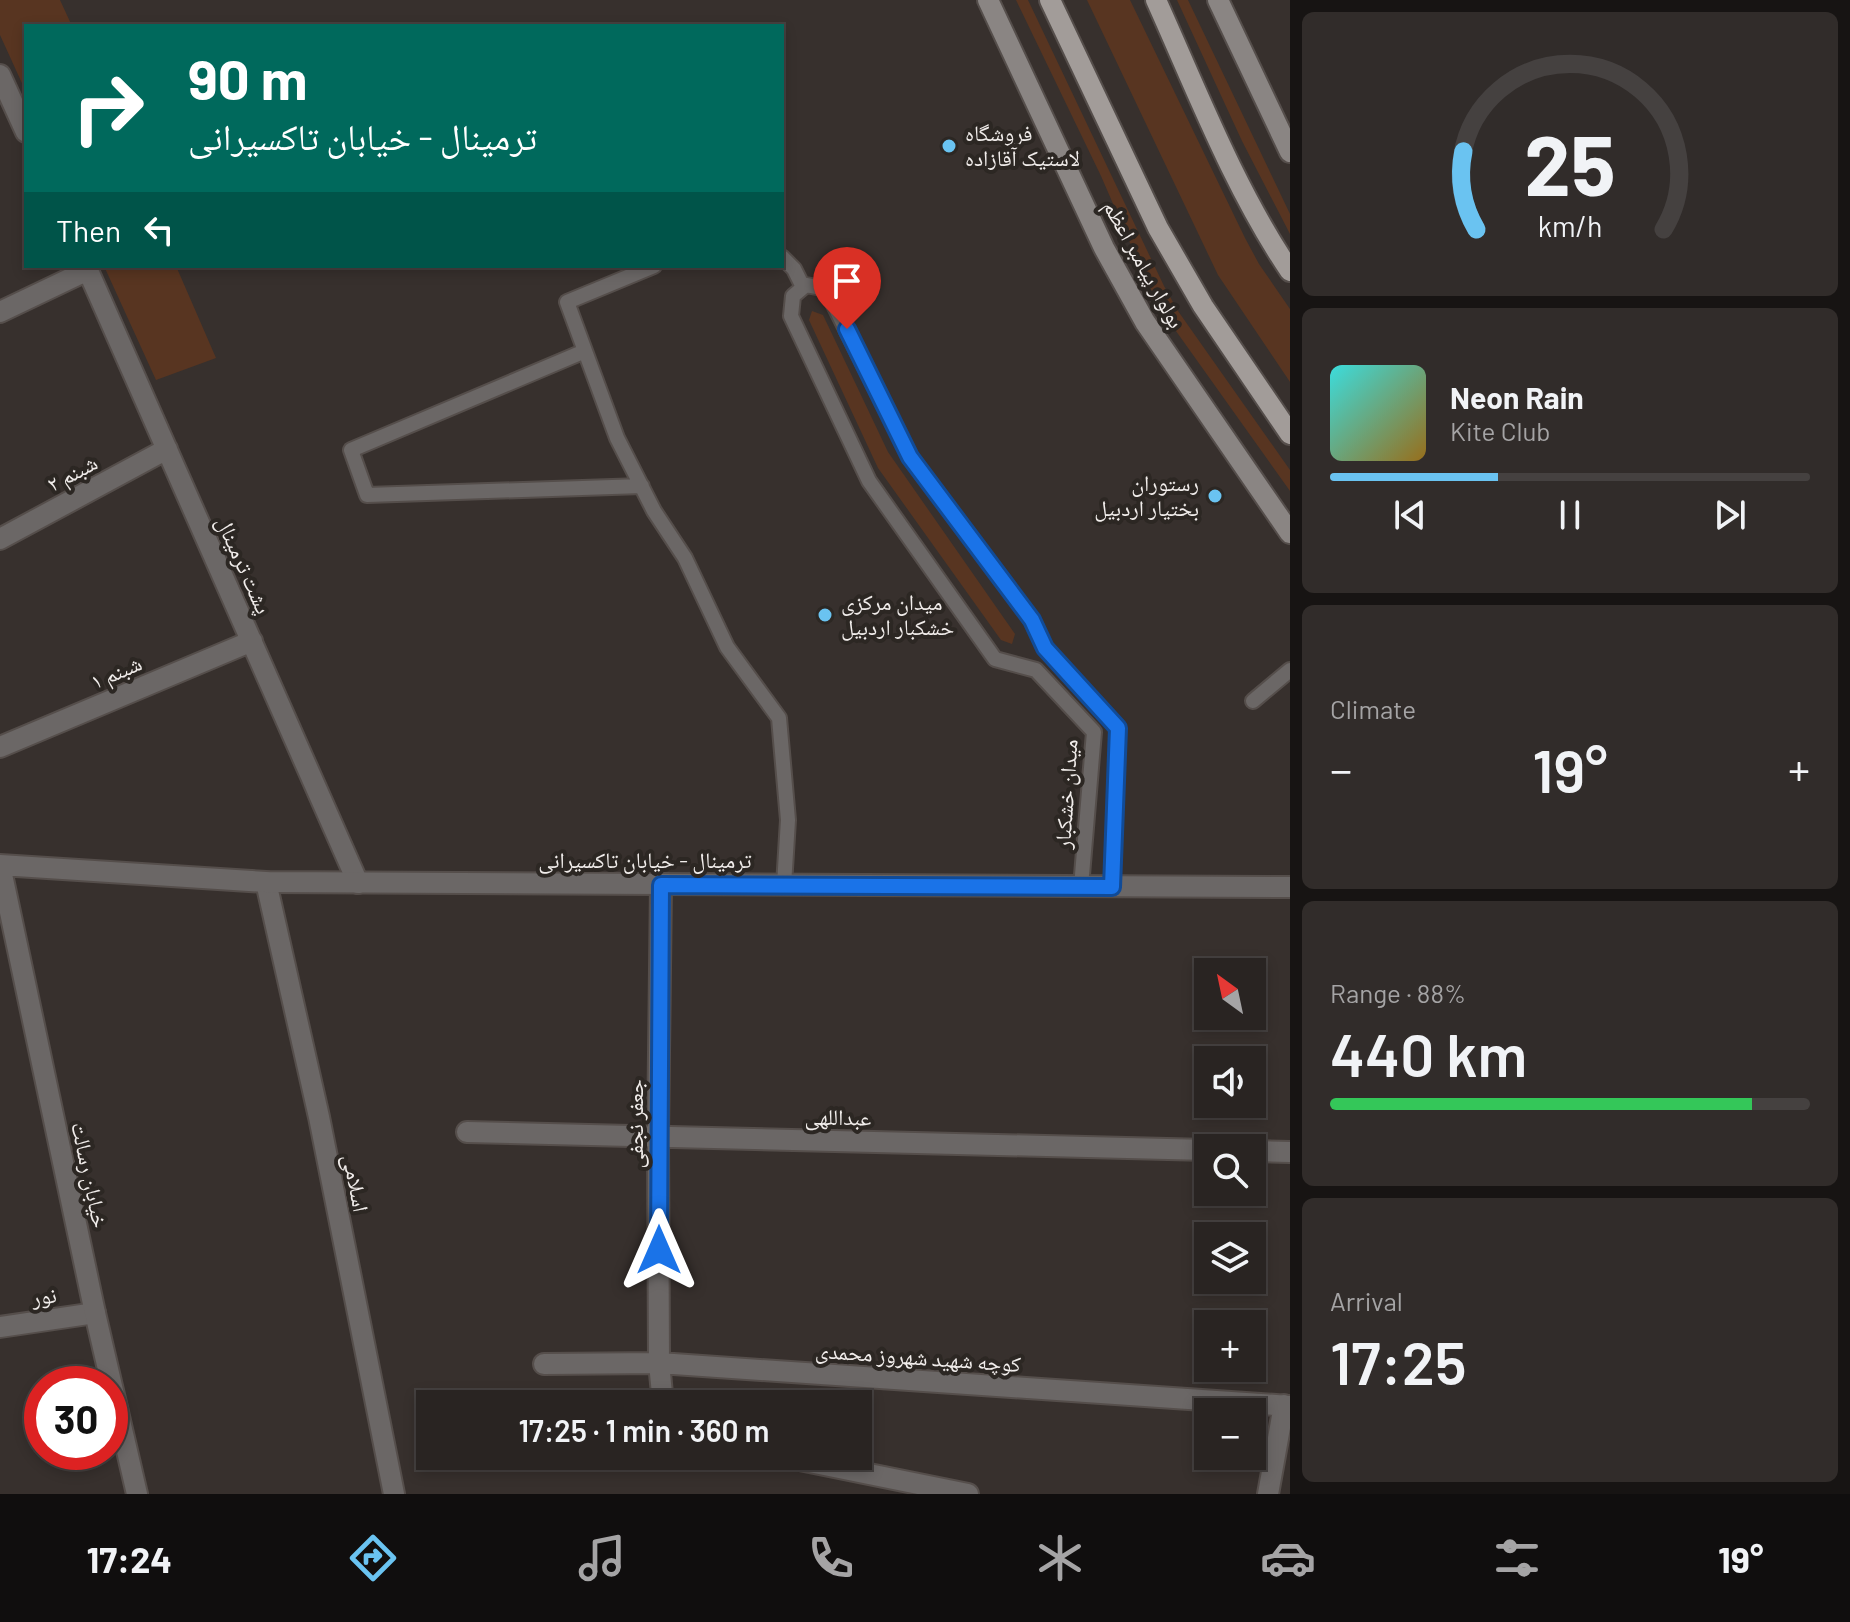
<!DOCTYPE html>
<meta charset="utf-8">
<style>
body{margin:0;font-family:Barlow,"Noto Naskh Arabic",sans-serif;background:#312c2a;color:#f1f3f6;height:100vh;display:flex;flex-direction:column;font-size:30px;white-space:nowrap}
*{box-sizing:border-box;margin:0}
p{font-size:26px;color:#a5a4a5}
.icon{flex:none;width:44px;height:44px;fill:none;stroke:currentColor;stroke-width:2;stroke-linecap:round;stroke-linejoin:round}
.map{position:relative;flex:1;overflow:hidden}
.details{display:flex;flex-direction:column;gap:12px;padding:12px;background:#171413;width:560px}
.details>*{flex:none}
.top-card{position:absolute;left:24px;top:24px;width:760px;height:244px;border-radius:0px;box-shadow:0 4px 12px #0003,0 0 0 2px #454140;background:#00695c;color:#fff;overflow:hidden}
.needle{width:52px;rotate:327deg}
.fabs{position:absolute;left:1194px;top:958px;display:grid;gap:16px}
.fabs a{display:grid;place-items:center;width:72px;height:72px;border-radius:0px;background:#292422;box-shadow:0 4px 12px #0003,0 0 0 2px #454140;font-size:40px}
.speed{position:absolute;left:24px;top:1366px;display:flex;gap:16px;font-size:40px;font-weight:700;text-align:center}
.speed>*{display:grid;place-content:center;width:104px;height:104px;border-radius:50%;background:#292422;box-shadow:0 4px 12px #0003,0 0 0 2px #454140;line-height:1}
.speed .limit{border:12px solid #d22;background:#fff;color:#111}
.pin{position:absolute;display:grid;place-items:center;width:68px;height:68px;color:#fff;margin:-82px -34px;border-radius:50% 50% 50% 0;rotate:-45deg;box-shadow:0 0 8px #0007}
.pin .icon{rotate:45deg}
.me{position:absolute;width:88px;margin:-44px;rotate:0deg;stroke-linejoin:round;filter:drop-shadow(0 0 6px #0008)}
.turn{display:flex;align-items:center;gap:28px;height:168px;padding:0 32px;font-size:36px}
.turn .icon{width:104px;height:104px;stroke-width:2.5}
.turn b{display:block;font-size:56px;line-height:68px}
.then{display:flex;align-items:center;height:76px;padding:0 32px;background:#0003;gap:16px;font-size:30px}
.big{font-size:60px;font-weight:600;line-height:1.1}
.details .widget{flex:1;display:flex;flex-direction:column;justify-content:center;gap:12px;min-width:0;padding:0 28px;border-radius:12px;background:#312c2a}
.details .dial{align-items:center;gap:0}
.dial svg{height:208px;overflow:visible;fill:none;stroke:#454140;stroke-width:7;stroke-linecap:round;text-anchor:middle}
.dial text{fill:#f1f3f6;stroke:none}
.song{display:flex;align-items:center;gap:24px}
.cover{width:96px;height:96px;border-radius:12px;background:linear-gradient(135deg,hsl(180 70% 55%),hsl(40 70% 35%))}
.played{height:8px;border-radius:4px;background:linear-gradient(90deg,#6ac3f1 35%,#454140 35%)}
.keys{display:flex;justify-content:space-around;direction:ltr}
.heat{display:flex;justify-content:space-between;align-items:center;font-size:44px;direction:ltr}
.charge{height:12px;border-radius:6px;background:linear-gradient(90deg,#34c759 88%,#454140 0)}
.trip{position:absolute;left:416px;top:1390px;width:456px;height:80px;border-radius:0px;background:#292422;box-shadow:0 4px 12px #0003,0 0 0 2px #454140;font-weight:600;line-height:80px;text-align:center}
.tabs{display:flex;height:128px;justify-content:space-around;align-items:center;background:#100e0e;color:#a5a4a5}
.tabs .icon{width:56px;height:56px}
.tabs .active{color:#6ac3f1}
.tabs b{font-size:36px;color:#f1f3f6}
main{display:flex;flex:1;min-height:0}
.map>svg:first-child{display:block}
.green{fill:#583521}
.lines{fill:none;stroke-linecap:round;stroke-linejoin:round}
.service-casing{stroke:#554e4b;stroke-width:18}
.minor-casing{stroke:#554e4b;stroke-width:24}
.tertiary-casing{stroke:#554e4b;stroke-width:24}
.secondary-casing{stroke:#554e4b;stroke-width:24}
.primary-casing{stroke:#554e4b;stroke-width:24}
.service{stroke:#6b6766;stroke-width:14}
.minor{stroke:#6b6766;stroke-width:20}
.tertiary{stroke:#6b6766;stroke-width:20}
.secondary{stroke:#8a8583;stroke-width:20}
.primary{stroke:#a29c99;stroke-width:20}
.route-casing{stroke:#114b97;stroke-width:20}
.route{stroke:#1a73e8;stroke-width:14}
.poi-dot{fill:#6ac3f1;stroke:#2c2723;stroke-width:3}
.labels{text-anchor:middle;stroke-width:8;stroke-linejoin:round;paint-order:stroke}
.poi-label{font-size:22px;fill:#f1edeb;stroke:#2c2723;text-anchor:start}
.street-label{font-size:22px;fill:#f1edeb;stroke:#2c2723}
</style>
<main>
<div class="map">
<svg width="1290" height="1494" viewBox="0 0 1290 1494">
<rect width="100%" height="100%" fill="#37302d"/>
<path class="green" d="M0,0H60L72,26H26V92L0,35Z
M1016,0H1028L1164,286L1178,311L1290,470V491L1166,317L1147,282L1101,176Z
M1087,0H1130L1245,238L1259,264L1290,309V382L1218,275Z
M1177,0H1188L1290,214V234L1242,141Z
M104,266H176L216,358L156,380Z
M812,311L823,315L888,452L1015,634L1012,644L1001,640L878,468L809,320Z"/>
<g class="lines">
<defs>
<path id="service" d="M782,257L794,269L803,287
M654,266L567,302L617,438L654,511L685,558L727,647L779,718L788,820L784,885
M585,351L351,450L367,495L642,486
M1253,701L1290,670
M1081,887L1094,732L1036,670L995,659L869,481L791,316L793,296L806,285L822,288L829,295L910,457L1032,620L1045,648L1118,728L1112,887"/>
<path id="minor" d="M0,75L26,132
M86,266L358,883
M0,312L88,270
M0,539L167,449
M0,747L252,641
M266,882L319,1117L394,1494
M661,885L658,1136L659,1363L663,1404
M467,1132L1208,1150
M1252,1151L1290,1152
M0,1327L95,1313
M544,1364L659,1363L1290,1406
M780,1456L968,1494
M1268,1494L1284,1405"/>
<path id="tertiary" d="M0,865L266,882L1290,887
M0,865L95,1313L137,1494"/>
<path id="secondary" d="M988,0L1104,248L1145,322L1290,533
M1218,0L1290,152"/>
<path id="primary" d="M1050,0L1158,228L1203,306L1290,434
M1156,0C1197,91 1234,188 1290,271"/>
</defs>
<use href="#service" class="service-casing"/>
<use href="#minor" class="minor-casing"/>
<use href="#tertiary" class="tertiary-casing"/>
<use href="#secondary" class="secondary-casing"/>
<use href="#primary" class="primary-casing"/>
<use href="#service" class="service"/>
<use href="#minor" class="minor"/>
<use href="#tertiary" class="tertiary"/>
<use href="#secondary" class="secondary"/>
<use href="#primary" class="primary"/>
</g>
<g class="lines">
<defs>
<path id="route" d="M659,1250L661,885L1112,887L1118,728L1045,648L1032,620L910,457L847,329"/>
</defs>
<use href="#route" class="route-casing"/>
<use href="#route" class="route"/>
</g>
<g class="poi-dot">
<circle cx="949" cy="146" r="8"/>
<circle cx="1215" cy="496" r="8"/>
<circle cx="825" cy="615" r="8"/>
</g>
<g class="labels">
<g class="poi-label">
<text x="965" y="141">فروشگاه<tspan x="965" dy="25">لاستیک آقازاده</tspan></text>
<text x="1199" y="491" text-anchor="end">رستوران<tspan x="1199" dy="25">بختیار اردبیل</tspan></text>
<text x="841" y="610">میدان مرکزی<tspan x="841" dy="25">خشکبار اردبیل</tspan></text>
</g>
<g class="street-label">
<text transform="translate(1144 264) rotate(61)" y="8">بولوار پیامبر اعظم</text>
<text transform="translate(72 473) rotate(-28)" y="8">شبنم ۲</text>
<text transform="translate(244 565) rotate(66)" y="8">پشت ترمینال</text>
<text transform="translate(116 672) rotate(-23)" y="8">شبنم ۱</text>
<text transform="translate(1066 794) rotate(-86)" y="8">میدان خشکبار</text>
<text x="645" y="868">ترمینال - خیابان تاکسیرانی</text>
<text transform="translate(838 1117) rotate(1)" y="8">عبداللهی</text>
<text transform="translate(635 1124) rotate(-90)" y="8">جعفر نجفی</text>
<text transform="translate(90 1175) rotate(78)" y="8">خیابان رسالت</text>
<text transform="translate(356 1183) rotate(79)" y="8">اسلامی</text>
<text transform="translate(44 1296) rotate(-8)" y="8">نور</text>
<text transform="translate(918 1357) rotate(4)" y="8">کوچه شهید شهروز محمدی</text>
</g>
</g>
</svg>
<div class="fabs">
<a><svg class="needle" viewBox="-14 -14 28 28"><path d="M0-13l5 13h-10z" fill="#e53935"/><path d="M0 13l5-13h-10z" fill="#a5a4a5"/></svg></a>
<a><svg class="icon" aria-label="sound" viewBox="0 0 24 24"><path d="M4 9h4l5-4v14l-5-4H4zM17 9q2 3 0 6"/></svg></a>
<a><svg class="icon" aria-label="search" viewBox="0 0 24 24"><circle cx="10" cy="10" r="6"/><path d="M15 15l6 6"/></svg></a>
<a><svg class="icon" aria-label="layers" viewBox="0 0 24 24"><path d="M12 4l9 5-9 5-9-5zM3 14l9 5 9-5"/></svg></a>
<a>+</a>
<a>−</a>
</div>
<div class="speed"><div class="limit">30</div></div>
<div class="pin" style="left:847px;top:329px;background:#d93025"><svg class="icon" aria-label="arrive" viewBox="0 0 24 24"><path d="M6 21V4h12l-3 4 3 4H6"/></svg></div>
<svg class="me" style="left:659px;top:1250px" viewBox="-20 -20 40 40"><path d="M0-17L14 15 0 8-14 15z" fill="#1a73e8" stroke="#fff" stroke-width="4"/></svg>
<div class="trip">17:25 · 1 min · 360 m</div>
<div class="top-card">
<div class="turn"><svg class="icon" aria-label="right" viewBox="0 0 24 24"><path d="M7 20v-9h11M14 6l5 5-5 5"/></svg><div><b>90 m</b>ترمینال - خیابان تاکسیرانی</div></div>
<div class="then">Then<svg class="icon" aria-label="left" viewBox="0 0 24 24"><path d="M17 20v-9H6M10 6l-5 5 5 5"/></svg></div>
</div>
</div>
<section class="details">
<div class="widget dial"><svg viewBox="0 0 100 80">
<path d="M14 69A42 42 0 1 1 86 69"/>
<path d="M14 69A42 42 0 0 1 9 39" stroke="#6ac3f1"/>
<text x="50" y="56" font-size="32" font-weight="700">25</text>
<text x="50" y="72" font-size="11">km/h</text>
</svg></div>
<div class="widget">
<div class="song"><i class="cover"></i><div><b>Neon Rain</b><p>Kite Club</p></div></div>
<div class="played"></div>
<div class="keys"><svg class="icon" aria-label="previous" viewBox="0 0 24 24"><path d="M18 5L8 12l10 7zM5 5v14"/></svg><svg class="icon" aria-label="pause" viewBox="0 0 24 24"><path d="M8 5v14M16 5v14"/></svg><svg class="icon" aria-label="next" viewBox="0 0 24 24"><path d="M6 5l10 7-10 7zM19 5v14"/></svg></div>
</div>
<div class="widget"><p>Climate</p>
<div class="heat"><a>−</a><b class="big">19°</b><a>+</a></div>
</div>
<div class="widget"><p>Range · 88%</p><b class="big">440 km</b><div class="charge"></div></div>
<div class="widget"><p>Arrival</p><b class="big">17:25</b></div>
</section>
</main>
<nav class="tabs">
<b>17:24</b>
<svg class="icon active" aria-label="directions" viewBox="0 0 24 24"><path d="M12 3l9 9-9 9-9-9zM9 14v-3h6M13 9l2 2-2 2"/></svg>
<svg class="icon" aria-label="music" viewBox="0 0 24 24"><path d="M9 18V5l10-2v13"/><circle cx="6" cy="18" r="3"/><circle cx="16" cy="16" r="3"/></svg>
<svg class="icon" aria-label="phone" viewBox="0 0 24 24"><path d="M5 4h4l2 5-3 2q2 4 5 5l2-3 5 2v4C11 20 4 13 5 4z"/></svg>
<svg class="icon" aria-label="climate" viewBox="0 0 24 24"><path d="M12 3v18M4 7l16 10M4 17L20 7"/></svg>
<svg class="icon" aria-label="car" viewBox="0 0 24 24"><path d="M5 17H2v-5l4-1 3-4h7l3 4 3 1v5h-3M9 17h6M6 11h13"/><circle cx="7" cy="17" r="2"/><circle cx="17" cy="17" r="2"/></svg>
<svg class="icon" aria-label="filters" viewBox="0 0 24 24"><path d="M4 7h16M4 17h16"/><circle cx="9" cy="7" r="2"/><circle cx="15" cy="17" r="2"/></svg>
<b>19°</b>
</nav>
